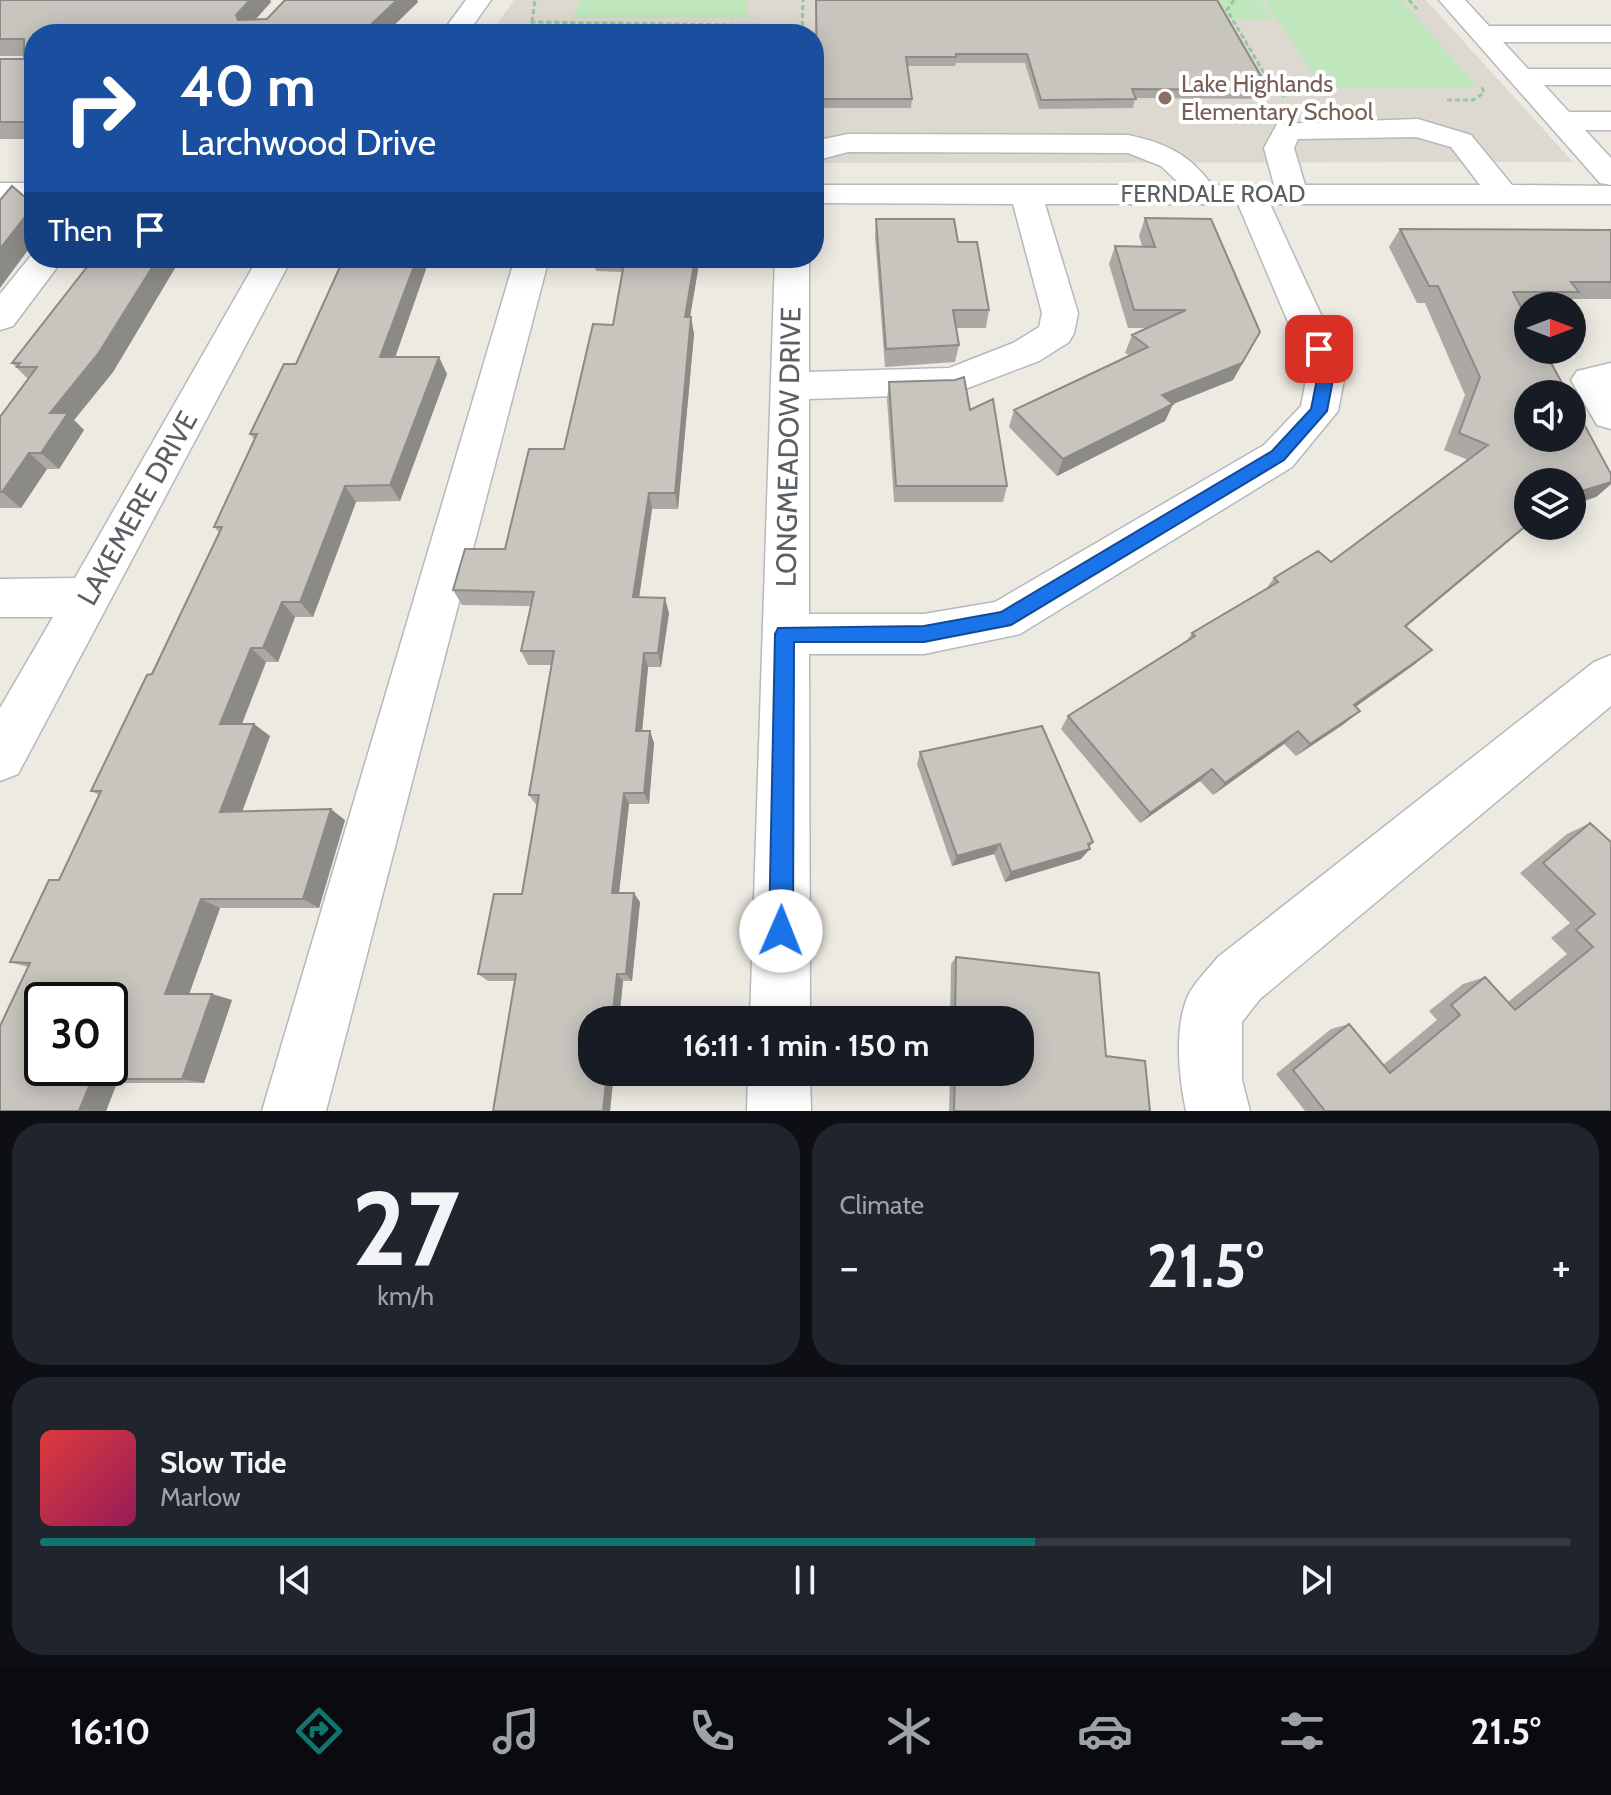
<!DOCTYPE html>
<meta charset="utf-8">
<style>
body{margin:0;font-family:Cabin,sans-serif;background:#20242c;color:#f1f3f6;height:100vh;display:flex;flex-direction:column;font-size:30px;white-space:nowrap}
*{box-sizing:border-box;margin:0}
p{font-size:26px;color:#9ea1a6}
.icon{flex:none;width:44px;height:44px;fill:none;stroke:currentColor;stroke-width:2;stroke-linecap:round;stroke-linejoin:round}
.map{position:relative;height:1111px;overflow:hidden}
.details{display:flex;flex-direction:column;gap:12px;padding:12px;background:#0d0f14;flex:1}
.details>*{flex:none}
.hud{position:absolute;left:24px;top:24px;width:800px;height:244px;border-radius:32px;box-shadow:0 4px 20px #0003;background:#1a4fa0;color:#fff;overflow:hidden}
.needle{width:52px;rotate:90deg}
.controls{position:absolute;left:1514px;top:292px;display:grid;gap:16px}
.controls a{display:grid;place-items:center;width:72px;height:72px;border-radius:50%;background:#171b24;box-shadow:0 4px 20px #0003;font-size:40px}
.speed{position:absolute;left:24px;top:982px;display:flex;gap:16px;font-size:40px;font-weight:700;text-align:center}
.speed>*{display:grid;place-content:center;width:104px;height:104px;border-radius:50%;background:#171b24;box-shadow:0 4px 20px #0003;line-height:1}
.speed .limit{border:4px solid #111;border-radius:12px;background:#fff;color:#111}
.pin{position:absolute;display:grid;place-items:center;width:68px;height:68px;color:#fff;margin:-34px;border-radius:16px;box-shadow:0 4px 12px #0006}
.me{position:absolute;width:88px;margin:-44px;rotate:1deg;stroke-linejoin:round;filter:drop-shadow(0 0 6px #0008)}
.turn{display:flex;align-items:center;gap:28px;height:168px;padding:0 24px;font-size:36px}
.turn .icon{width:104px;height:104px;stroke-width:2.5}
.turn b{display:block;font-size:56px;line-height:68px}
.then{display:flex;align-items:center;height:76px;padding:0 24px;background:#0003;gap:16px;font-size:30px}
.big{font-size:60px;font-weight:800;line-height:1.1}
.details .tile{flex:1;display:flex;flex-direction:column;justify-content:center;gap:12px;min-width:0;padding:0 28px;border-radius:32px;background:#20242c}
.details .dial{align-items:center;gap:0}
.dial b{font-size:104px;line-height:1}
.song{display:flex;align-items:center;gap:24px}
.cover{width:96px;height:96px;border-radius:12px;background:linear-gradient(135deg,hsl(0 70% 55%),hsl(330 70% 35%))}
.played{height:8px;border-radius:4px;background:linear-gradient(90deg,#0f766e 65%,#363941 65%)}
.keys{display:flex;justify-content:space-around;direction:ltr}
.heat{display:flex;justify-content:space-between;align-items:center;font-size:44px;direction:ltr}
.details .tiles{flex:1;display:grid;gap:12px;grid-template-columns:1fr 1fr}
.tile:last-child{grid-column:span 2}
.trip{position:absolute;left:578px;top:1006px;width:456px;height:80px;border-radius:32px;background:#171b24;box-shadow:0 4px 20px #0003;font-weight:800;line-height:80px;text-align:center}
.tabs{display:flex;height:128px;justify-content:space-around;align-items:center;background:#090b0e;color:#9ea1a6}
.tabs .icon{width:56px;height:56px}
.tabs .active{color:#0f766e}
.tabs b{font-size:36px;color:#f1f3f6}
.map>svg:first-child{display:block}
.education{fill:#ded9d0}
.green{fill:#c0e6bd}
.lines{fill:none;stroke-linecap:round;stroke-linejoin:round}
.minor-casing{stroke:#b5b8bd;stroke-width:3}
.path{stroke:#96c7a1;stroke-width:3;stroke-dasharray:5 3;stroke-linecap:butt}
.minor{fill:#fff;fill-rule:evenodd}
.wall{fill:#aca9a4}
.shaded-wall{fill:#8c8a86}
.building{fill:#c8c5bf;stroke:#8c8a86;stroke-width:2;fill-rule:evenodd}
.route{fill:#1a73e8;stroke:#114b97;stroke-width:2}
.education-dot{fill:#8d6e63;stroke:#fff;stroke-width:3}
.labels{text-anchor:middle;stroke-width:8;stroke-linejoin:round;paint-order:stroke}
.far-education-label{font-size:24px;fill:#785e54;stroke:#fff;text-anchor:start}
.far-street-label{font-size:24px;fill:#5a5f63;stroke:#fff}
.street-label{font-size:28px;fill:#5a5f63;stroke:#fff}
</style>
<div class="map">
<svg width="1611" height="1111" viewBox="0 0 1611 1111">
<rect width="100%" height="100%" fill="#edeae2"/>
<path class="education" d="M514,0H1426L1573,162L814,163V34H490Z"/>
<path class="green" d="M580,0H748L745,18H572Z
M1218,0H1260L1273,19H1230Z
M1264,0H1402L1477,87L1322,88Z
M543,21H624L620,34H538Z"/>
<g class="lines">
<defs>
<path id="minor" d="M466,0H491L467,34H441Z
M1439,0H1465L1489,26H1611V42H1503L1528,69H1611V85H1544L1569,112H1611V130H1585L1611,158V185L1600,183Z
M1418,119L1471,135L1512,185L1611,186V204H1270L1346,369L1338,411L1292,467L1020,634L924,654H809L810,1020H750L775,258H809V372L949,368L1013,343L1039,327L1042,313L1013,204L814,203V185H1181L1161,166L1128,153L848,152L814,161V141L848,134L1128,135C1166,143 1189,154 1212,185H1274L1264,148L1277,124ZM1416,137L1451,147L1480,185H1305L1294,148L1298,139ZM1045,204H1238L1308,369L1301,406L1264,445L995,602L924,614H809V399L952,394L1039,361L1069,342L1074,333L1078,313Z
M0,183H34V201H0Z
M34,252V258H64L13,326L0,330V294Z
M258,258H292L18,774L0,781V708L53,617H0V579L75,578Z
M515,258H549L326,1111H262Z
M1611,363V429L1597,425L1571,380L1577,371Z
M1611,655V706L1260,999L1242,1022V1080L1250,1111H1186C1179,1078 1173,1023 1190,992C1197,980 1209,968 1218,957L1594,662Z
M748,1072H810L811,1111H747Z"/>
</defs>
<use href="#minor" class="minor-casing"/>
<path class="path" d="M1234,0L1227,10L1271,85L1285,97
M1409,0L1417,9
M532,22L535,0
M510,34L528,27L532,22L802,26
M802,34L803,0
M1447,100H1473L1484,93L1482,87"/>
<use href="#minor" class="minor"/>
</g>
<path class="wall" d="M0,0H270L271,2L255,20L267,19L285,0H417L418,2L385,34H34V139H0V59H24V56H0Z
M816,0L1269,90L1265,99L1135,98L1133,108L1039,109L1025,63H956L955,66H907L912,99L911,108H817Z
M1145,218L1251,349L1233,380L1173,404L1165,421L1057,476L1009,427L1014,410L1129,355L1125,353L1132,335L1148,328H1128L1109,264L1115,246H1142L1139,236Z
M876,219L958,242L989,310L986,328H956L959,345L955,362L885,367L875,237Z
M1400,229L1611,230V299H1573L1567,306H1528V310H1522L1611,474V484L1596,497L1528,482V525L1406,627L1432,650L1415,664L1355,707L1344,724L1296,756L1284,744L1213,795L1200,781L1140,823L1061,729L1068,716L1186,642L1192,633L1266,589L1274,578L1331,562L1468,460L1444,450L1465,395L1425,303H1417L1389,247Z
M94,258H181L113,372L74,420L84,430L59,469H47L21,508H0V417L28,379L12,363Z
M344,258H422L426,269L395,357L447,374L400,501L356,502L313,617H295L278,662H266L242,724L270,736L242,811L345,820L319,908H220L189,994H212L232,1000L204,1083H117L106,1111H0L28,967L10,962L59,880L99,795L91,791L152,674L219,532L214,527L254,439L250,434L296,364Z
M593,258H700L690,317L694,334L678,509H652L639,597L669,613L661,667H648L642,731H650L654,743L649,804H629L619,893L640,902L632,981H623L619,1020H592V1072H614L610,1111L515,981H488L478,974L522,894L537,806L529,795L551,665H528L521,651L531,606L462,605L453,590L505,549L564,449L613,325L623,272L596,271Z
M889,382L970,410L1007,486L1003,502H894L887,399Z
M920,752L1093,842L1081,859L1005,882L994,854L952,866L917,764Z
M1590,823L1611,1111H1305L1276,1074L1331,1029L1349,1024L1383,1065L1437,1020L1429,1011L1463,984L1485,977L1508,1002L1567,954L1551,938L1570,923L1520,873L1567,834Z
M956,957L1106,1056L1150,1111H949L950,1072H1020V1020H950L951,964Z"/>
<path class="shaded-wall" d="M250,0H270L271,2L244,32L236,15Z
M397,0H417L418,2L385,34H361Z
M34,205V242L0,288V249Z
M158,258H181L113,372L74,420L84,430L59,469L41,453L50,413Z
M409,258H422L426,269L389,375L380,357Z
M695,258H700L687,334L685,317Z
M691,317L694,334L678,509L675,493Z
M1260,332L1233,380L1173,404L1165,421L1057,476L1063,459Z
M439,357L447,374L400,501L390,485Z
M29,453L47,469L21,508L2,492Z
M1611,482V484L1596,497L1572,505V494Z
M345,486L356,502L313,617L300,602Z
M649,493L652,509L637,612L633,597Z
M1528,524V525L1389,641L1405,626Z
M665,598L669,613L661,667L658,653Z
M282,602L295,617L278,662L263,648Z
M251,648L266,662L237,736L220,724Z
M1432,650L1415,664L1339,719L1354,705Z
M644,653L648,667L641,743L636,731Z
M1360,711L1344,724L1296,756L1310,744Z
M254,724L270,736L238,823L220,812Z
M650,731L654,743L649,804L644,793Z
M1298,731L1284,744L1213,795L1225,783Z
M1212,769L1200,781L1140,823L1150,813Z
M624,793L629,804L618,902L612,893Z
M331,809L345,820L319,908L303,899Z
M1093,842L1086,850L1090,849L1081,859L1005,882L1011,872Z
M1000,844L994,854L952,866L957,856Z
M634,893L640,902L632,981L626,974Z
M201,899L220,908L187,1000L165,994Z
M617,974L623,981L619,1020H612Z
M212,994L232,1000L204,1083L182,1079Z
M607,1072H614L610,1111H603Z
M92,1079L117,1083L106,1111H79Z"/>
<path class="building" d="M0,0H250L236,15L238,20L267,19L285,0H397L361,34H34V122H0V59H24V39H0Z
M816,0H1217L1269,90L1132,89L1136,99L1041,100L1027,54H956V57H906L912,99H817Z
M12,186L34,205L0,249V200Z
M1145,218L1211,219L1260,332L1242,363L1162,395L1173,404L1063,459L1014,410L1148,347L1132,335L1186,310H1134L1115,246L1155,247Z
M876,219H954L958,242H977L989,310H953L959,345L886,349Z
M1400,229L1611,230V282H1571L1579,292H1513L1528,320V350H1544L1568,394H1528V438H1572V402L1611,474V482L1572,494V482H1528V524L1405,626L1432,650L1354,705L1360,711L1310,744L1298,731L1225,783L1212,769L1150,813L1068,716L1195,636L1192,633L1278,582L1274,578L1318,551L1331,562L1488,445L1459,433L1480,377L1438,286H1429Z
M94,258H158L98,354L50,413H68L41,453H29L2,492H0V417L37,367H17L20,363H12Z
M344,258H417L380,357H439L390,485L345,486L300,602H282L263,648H251L220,724H254L220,812L331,809L303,899H201L165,994H212L182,1079H92L79,1111H0V1026L30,963L10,962L49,880H59L101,791H91L147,675L152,674L222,527H214L257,434H250L284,364H296ZM42,1000H110V1068H42Z
M625,258H695L685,317H691L675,493H649L633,597L665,598L658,653H644L636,731H650L644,793H624L612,893H634L626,974H617L612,1020H592V1072H607L603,1111H493L516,974H478L494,894H522L539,795H529L554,651H521L534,592L453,590L465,549H505L529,449H564L593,324L613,325Z
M964,377L970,410L993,399L1007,486H896L889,382L955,380Z
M1042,726L1093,842L1088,844L1090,849L1011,872L1000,844L957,856L920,752Z
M1590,823L1611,842V1111H1325L1293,1070L1349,1024L1390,1073L1460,1015L1451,1005L1485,977L1515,1010L1593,947L1576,930L1595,914L1543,863Z
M956,957L1099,973L1106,1056L1145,1061L1150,1111H954L955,1072H1020V1020H955Z"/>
<path class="route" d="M1319,343L1327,349L1335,369L1327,411L1284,460L1011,625L924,642H794L793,931L789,939L781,943L772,939L769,931L775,634L778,628L924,626L1001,612L1272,451L1311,409L1319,369L1311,349Z"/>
<circle class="education-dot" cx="1165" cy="98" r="8"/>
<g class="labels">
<g class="far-education-label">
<text x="1181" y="92">Lake Highlands<tspan x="1181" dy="28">Elementary School</tspan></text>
</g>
<g class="far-street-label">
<text x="1213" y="202">FERNDALE ROAD</text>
</g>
<g class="street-label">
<text transform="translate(788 447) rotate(-89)" y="10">LONGMEADOW DRIVE</text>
<text transform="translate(137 508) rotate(-61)" y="10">LAKEMERE DRIVE</text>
</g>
</g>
</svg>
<div class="controls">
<a><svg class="needle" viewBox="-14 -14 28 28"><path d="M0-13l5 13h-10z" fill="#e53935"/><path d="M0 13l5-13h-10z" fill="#9ea1a6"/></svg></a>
<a><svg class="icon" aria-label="sound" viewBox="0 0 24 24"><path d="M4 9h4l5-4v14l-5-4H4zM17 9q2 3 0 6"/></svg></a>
<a><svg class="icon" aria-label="layers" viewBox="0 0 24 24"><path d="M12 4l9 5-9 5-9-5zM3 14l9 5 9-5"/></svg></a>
</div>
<div class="speed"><div class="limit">30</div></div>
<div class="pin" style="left:1319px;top:349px;background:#d93025"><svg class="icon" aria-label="arrive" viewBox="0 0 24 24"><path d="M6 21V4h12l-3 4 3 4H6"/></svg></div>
<svg class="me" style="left:781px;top:931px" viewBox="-20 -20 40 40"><circle r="19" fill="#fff"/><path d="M0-13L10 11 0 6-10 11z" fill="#1a73e8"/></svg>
<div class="trip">16:11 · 1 min · 150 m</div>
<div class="hud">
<div class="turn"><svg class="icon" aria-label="right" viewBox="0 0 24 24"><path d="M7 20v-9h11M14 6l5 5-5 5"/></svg><div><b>40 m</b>Larchwood Drive</div></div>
<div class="then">Then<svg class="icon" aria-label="arrive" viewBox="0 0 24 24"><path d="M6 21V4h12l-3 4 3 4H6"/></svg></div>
</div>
</div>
<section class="details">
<div class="tiles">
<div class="tile dial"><b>27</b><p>km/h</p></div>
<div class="tile"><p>Climate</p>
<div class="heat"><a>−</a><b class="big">21.5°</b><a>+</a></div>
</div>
<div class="tile">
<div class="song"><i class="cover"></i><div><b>Slow Tide</b><p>Marlow</p></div></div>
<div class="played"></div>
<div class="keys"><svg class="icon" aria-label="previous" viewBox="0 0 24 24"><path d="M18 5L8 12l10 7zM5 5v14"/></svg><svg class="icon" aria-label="pause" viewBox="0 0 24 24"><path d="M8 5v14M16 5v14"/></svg><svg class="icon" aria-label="next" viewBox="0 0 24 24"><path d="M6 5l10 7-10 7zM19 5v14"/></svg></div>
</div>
</div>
</section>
<nav class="tabs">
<b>16:10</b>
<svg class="icon active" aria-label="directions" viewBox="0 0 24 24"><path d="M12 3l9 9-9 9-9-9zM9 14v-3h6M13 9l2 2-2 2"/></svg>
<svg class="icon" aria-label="music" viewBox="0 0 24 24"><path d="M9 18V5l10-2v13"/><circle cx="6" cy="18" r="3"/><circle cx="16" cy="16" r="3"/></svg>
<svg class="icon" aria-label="phone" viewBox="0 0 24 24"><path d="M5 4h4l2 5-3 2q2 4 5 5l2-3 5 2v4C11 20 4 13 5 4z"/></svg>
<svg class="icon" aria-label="climate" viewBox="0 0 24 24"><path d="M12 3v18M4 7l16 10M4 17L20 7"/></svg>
<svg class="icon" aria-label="car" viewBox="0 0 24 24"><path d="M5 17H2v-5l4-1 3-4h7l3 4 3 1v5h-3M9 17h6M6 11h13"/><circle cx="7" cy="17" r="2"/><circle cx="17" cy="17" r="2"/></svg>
<svg class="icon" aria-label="filters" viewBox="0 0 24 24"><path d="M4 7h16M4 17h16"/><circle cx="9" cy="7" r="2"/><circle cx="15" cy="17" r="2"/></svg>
<b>21.5°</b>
</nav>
